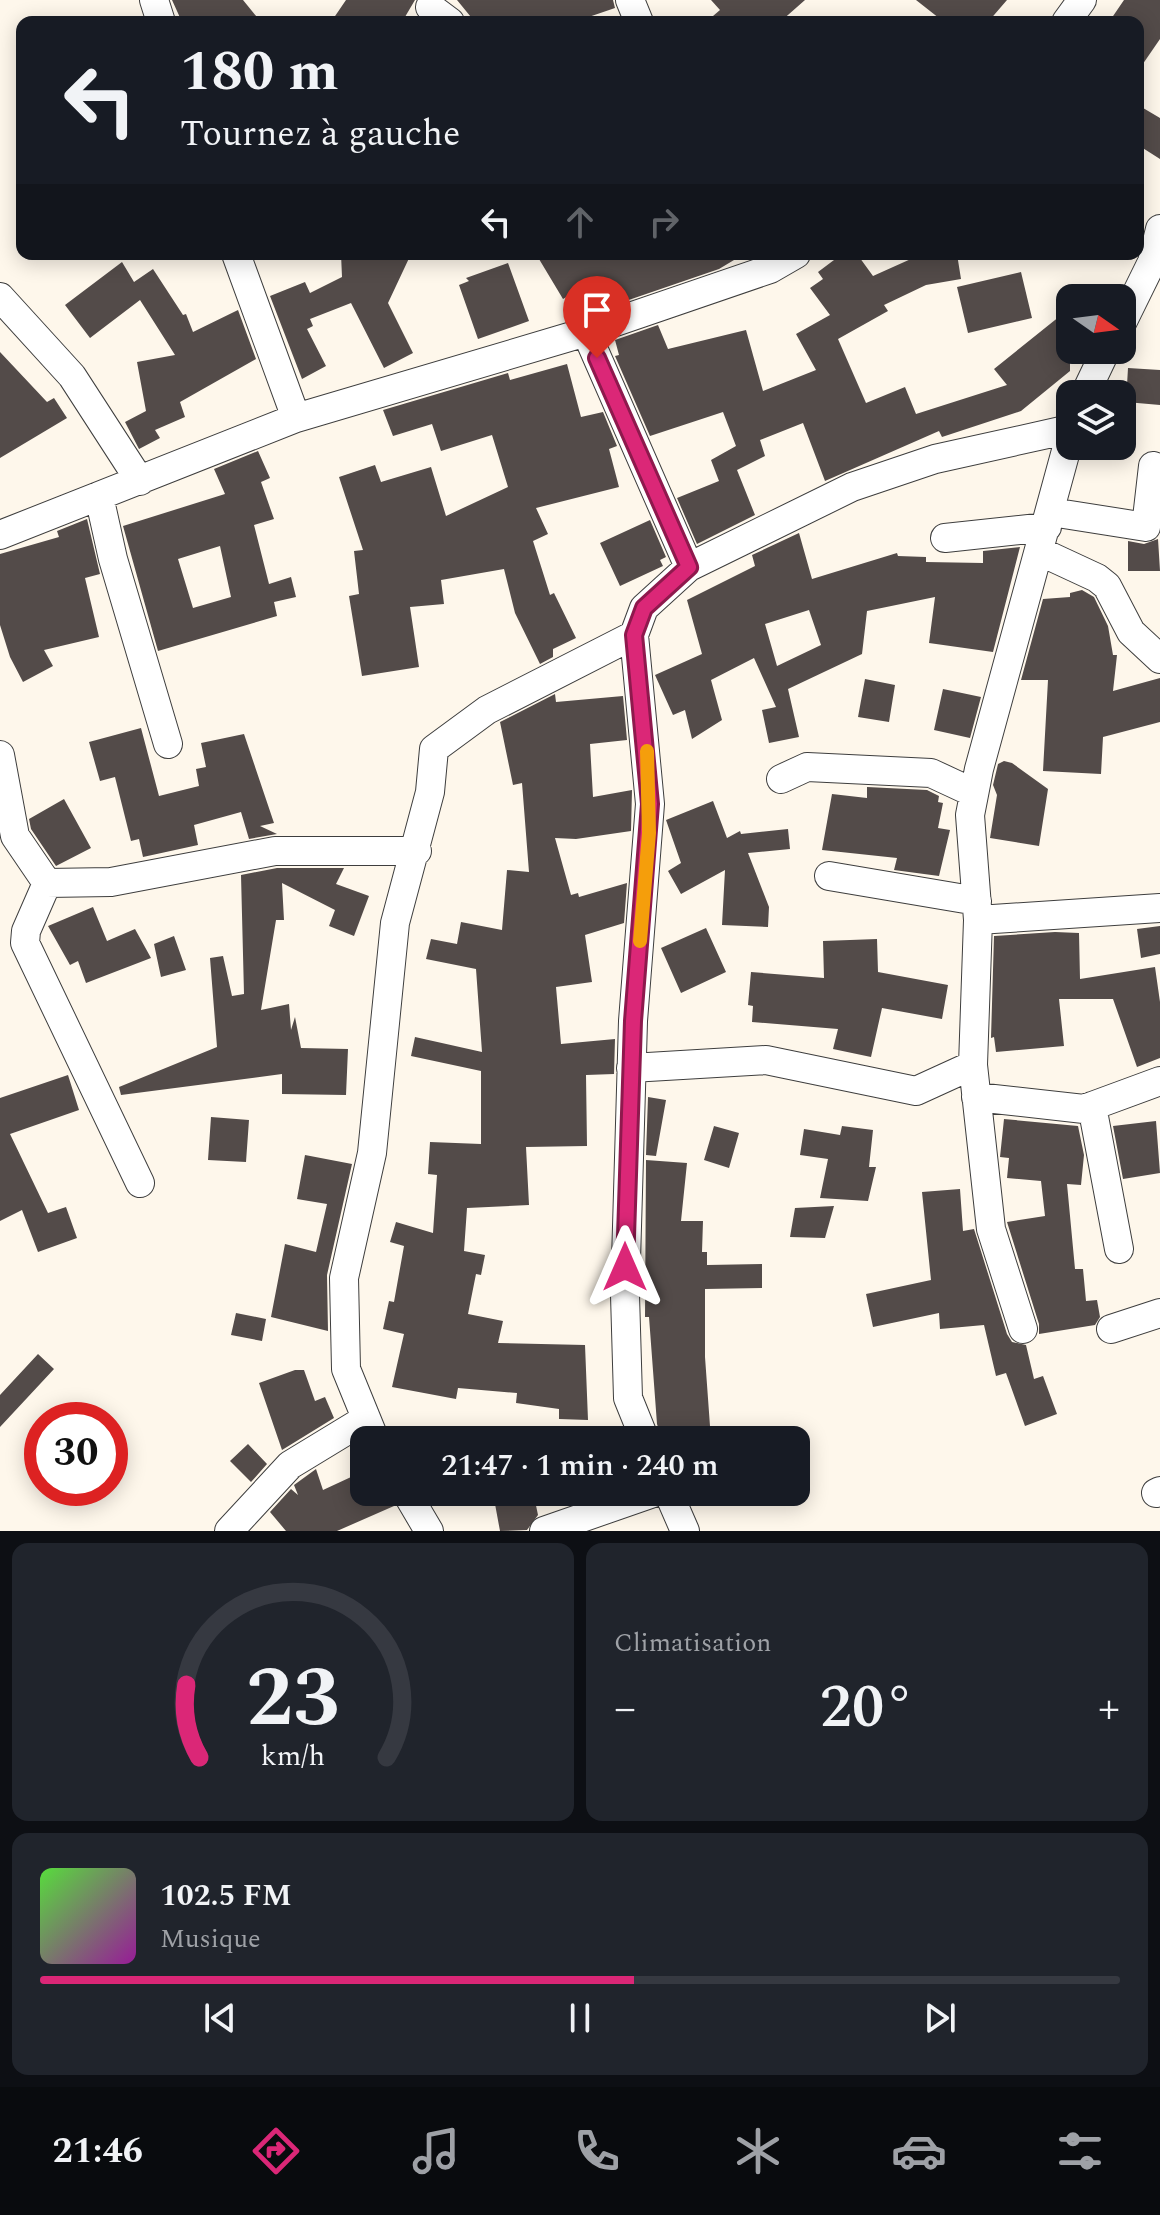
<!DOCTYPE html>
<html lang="fr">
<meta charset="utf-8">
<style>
body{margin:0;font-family:Spectral,serif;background:#20242c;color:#f1f3f6;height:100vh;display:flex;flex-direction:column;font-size:30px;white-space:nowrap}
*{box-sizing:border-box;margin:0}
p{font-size:26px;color:#9ea1a6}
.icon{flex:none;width:44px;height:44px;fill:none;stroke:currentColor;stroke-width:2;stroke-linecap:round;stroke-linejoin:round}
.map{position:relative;height:1531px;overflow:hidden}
.panel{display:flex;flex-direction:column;gap:12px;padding:12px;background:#0d0f14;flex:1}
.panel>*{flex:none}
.hud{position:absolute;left:16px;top:16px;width:1128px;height:244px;border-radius:16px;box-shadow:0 4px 20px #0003;background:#171b24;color:#f1f3f6;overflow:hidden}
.needle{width:52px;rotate:104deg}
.tools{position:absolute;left:1056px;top:284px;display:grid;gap:16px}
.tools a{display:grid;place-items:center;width:80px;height:80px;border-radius:16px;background:#171b24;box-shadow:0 4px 20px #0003;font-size:40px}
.speed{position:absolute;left:24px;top:1402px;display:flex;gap:16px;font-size:40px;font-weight:700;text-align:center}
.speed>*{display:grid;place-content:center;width:104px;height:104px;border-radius:50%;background:#171b24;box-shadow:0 4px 20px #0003;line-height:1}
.speed .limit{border:12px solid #d22;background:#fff;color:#111}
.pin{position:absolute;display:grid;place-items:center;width:68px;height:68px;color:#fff;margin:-82px -34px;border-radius:50% 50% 50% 0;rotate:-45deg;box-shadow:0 0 8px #0007}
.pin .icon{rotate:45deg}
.me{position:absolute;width:88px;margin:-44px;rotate:0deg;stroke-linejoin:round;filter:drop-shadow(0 0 6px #0008)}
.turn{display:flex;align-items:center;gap:28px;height:168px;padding:0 32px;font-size:36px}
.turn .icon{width:104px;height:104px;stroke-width:2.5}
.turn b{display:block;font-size:56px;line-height:68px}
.lanes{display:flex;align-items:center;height:76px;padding:0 32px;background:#0003;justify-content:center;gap:40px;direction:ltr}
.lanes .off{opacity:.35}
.big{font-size:60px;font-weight:600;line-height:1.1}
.panel .tile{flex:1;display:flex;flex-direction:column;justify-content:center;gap:12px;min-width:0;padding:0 28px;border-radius:16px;background:#20242c}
.panel .dial{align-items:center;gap:0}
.dial svg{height:208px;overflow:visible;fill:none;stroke:#363941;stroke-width:7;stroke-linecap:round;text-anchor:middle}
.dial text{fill:#f1f3f6;stroke:none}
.song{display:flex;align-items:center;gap:24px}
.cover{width:96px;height:96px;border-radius:12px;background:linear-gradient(135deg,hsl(110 70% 55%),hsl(300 70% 35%))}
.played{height:8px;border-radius:4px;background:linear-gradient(90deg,#db2777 55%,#363941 55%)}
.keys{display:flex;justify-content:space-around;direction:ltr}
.heat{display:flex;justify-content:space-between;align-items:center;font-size:44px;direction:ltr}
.panel .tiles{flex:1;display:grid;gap:12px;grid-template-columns:1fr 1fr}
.tile:last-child{grid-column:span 2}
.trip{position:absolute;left:350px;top:1426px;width:460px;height:80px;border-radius:16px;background:#171b24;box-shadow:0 4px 20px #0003;font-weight:600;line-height:80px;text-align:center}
.tabs{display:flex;height:128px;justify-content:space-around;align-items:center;background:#090b0e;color:#9ea1a6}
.tabs .icon{width:56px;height:56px}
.tabs .current{color:#db2777}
.tabs b{font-size:36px;color:#f1f3f6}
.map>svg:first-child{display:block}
.building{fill:#534b49;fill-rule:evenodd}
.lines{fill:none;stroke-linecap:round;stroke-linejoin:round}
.street-casing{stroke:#3e3e3e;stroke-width:30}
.street{stroke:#fff;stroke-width:28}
.route-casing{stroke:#8e194d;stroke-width:20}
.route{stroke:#db2777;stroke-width:14}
.slow{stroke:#f59e0b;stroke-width:14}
</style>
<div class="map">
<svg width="1160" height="1531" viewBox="0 0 1160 1531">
<rect width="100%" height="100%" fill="#fef7eb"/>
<path class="building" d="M172,0H243L261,22H182Z
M346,0H415L402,22H331Z
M457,0H613L615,8L574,22H475Z
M711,0H805L780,22H706L720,10Z
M916,0H1007L988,22H944Z
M1124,0H1160V39L1138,71V22H1109Z
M1138,105L1160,118V159L1138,145Z
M341,254H411L388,303L413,353L384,368L351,303L310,319L313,326L307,329L326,366L302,379L270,296L305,282L310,293L342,277Z
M536,254H744L719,269L617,304L611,284L596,290L592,282L563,299Z
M842,254H857L873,276L922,254H930L932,258L957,254L961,279L926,285L884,305L888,311L838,339L866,403L905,387L916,414L1007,385L994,369L1070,308V371L1021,411L942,437L939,431L825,481L803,423L760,440L765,456L737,470L755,515L697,544L677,498L719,481L711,460L736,446L723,412L650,436L615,356L619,355L615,340L658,325L668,349L746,330L763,391L816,370L796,334L830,315L810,288L823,279L818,272Z
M122,262L134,282L153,269L183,315L186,314L193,332L238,310L256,359L180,402L185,417L155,430L160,438L139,449L125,422L146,411L137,362L175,355L140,300L90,338L65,305Z
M508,263L529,321L478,339L459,285L469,281L466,278Z
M1021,272L1032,318L968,333L957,287Z
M0,352L47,402L54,398L67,418L0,458Z
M567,364L581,417L603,412L617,446L609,449L619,487L536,508L548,534L533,541L550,595L554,593L576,638L553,649V657L540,664L515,613L504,569L441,580L444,604L410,607L419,667L362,676L349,596L359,594L354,551L363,550L339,477L375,465L381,482L431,467L446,516L508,487L492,435L441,451L432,424L393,436L383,410L508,373L510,380Z
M1128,368L1160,370V405L1126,402Z
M258,451L270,478L261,482L274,519L254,525L269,584L291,577L296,597L274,602L277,616L158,651L123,526L225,494L214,469ZM220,546L231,597L193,608L178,559Z
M87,519L100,574L85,578L99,637L44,650L53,666L23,682L10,657L0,625V554L59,537L57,531Z
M650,520L666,557L660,560L663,566L620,586L600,543Z
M799,533L812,579L897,553L898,556L926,557V562L983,563V551L1020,547L993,652L929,643L935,597L867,611L862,654L788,689L799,737L769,743L762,710L776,707L754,658L711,680L722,720L692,739L685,710L673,715L655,675L702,654L687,600L755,566L752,555ZM809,610L821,645L777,666L765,624Z
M1158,539L1160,571H1128V541L1144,544Z
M1082,590L1094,597L1108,626L1113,655H1117L1113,691L1160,678V722L1103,737L1101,774L1043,771L1048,680H1021L1043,599L1070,597V593Z
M865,679L895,685L889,722L858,717Z
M943,689L981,697L970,738L934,730Z
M555,694L556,702L623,696L627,740L590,744L593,797L632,790L631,831L576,839L555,838L571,895L578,893L579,897L627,883L624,923L585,935L592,982L556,987L561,1044L615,1039L614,1074L586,1075L587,1146L526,1147L529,1205L467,1208L464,1251L485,1255L481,1275L476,1274L468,1314L503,1321L498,1343L585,1345L588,1420L559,1419V1409L516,1403L517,1393L458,1388L456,1399L392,1387L404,1334L383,1329L389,1301L394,1302L404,1246L390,1242L396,1222L433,1233L437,1175L428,1174L430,1142L481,1144V1071L411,1056L415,1037L482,1052L476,969L426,959L431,939L457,944L461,922L502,930L507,870L529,872L522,783L513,785L500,722Z
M141,728L159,796L199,786L196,769L206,767L201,743L244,734L274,823L260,826L277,834L249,839L241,812L194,825L198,845L143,857L139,839L131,841L115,777L100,781L89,742Z
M1004,761L1012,763L1048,789L1039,846L990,838L997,795L993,785L998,764Z
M867,787L927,790L939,796L938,802L943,803L938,828L950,830L939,876L894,870L897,858L822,850L832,794L867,798Z
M64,799L91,848L56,866L31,829L29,819Z
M713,801L727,838L740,831L741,834L788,829L790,849L748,853L769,907L768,927L722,925L725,870L681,894L668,871L681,863L666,820Z
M277,868H344L336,884L369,896L354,936L329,926L335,910L282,883L284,920H276L261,1010L289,1004L291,1030L295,1017L301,1048L348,1049L346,1095L282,1094V1074L121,1095L119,1087L217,1047L210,958L223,956L232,996L244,994L241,875Z
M93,907L107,941L135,929L151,958L86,983L78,961L70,965L48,926Z
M1160,926V954L1141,958L1137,929Z
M706,928L726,972L681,993L661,948Z
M1055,932L1079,933L1080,979L1155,967L1160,1002V1058L1137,1067L1113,999H1059L1064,1046L996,1052L994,1037L991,1038L994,936Z
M174,936L186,970L161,977L154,944Z
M877,939L878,972L948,985L942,1019L882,1008L871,1057L833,1049L838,1029L752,1022L753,1006L748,1005L751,972L824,978L823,941Z
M68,1075L79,1110L10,1134L48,1213L66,1207L77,1238L38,1252L22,1210L0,1221V1098Z
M648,1097L666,1100L656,1156L646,1155Z
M211,1117L249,1120L246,1162L208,1160Z
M1004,1119L1078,1126L1084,1155L1081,1185L1067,1184L1075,1269H1083L1086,1301L1097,1300L1100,1317L1095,1325L1039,1334V1324L1007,1222L1045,1216L1041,1181L1007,1178L1009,1158L1000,1157Z
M1156,1121L1160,1173L1123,1179L1113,1126Z
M714,1126L739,1133L729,1168L704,1160Z
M842,1126L873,1130L869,1167H876L868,1201L820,1198L828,1159L800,1155L804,1129L840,1135Z
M305,1155L352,1164L327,1275L328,1331L271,1317L285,1244L316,1252L327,1204L297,1199Z
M646,1160L687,1163L681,1221H703L702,1252H707V1265L762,1264V1288L705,1289V1357L711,1440H662L657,1424L649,1317H645Z
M960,1189L963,1231L974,1229L1007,1334L1012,1342L1026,1345L1034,1379L1043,1376L1057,1414L1025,1426L1006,1373L996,1376L984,1325L940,1329L939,1313L873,1327L866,1294L931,1280L922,1192Z
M834,1206L825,1238L790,1237L795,1208Z
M236,1313L266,1319L262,1341L231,1335Z
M38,1354L54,1369L0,1427V1395Z
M295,1370H304L315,1401L325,1397L334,1418L282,1450L259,1383Z
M248,1444L267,1464L251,1482L230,1461Z
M316,1469L323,1490L364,1471V1492H389L394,1506L337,1531H286L270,1512L291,1489L298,1495L294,1485Z
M534,1496L538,1515L527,1530L500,1531L495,1504Z"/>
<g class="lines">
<defs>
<path id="street" d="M154,0L161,22
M630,0L639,22
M430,7L450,22
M1066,22L1082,0
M236,254L296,418
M0,297L72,376L140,481
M1122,323L1152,262L1160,229
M586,332L689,567
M1085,394L1106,350
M99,496L113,559L168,744
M1051,512L1146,527L1153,466L1160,468
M0,535L296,418L586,332L770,269L796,254
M945,538L1047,527
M1041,552L1097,578L1107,586L1131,632L1160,659
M0,755L15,836L47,883L26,931L25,943L140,1183
M781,779L807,767L931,773L974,793
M829,876L977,901
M47,883L111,882L275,851H417
M978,920L1160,908
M631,1068L766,1060L916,1091L973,1065
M976,1097L1084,1109L1160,1081
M1092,1106L1119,1249
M1023,1329L991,1229L973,1065L978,920L970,815L979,769L1070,436
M1111,1329L1160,1313
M375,1440L346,1369L344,1278L372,1153L395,923L430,792L434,749L487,710L634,635
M645,1440L628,1398L625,1295L633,1021L650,804L634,635L644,608L689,567L852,487L935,459L1070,429
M406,1492L429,1531
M668,1492L685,1531
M1156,1493L1160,1491
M229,1531L290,1465L364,1420
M544,1531L656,1492"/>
</defs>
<use href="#street" class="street-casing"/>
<use href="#street" class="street"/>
</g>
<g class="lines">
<defs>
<path id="route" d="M597,358L689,567L644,608L634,635L650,804L633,1021L625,1267"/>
</defs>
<use href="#route" class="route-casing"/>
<use href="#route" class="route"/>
<path class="slow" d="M640,941L649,833L647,751"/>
</g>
</svg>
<div class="tools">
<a><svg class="needle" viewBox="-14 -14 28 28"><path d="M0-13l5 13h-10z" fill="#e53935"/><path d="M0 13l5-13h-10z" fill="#9ea1a6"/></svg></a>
<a><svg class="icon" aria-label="layers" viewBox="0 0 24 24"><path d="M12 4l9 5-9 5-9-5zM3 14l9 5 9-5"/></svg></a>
</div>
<div class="speed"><div class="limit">30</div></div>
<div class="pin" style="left:597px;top:358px;background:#d93025"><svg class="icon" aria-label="arrive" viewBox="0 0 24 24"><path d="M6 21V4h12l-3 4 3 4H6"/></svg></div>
<svg class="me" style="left:625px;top:1267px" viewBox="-20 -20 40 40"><path d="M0-17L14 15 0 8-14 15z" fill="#db2777" stroke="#fff" stroke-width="4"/></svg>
<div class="trip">21:47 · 1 min · 240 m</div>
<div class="hud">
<div class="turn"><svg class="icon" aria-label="left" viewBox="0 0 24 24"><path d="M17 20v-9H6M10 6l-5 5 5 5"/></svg><div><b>180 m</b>Tournez à gauche</div></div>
<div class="lanes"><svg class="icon" aria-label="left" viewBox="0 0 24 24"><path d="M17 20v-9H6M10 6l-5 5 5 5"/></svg><svg class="icon off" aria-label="ahead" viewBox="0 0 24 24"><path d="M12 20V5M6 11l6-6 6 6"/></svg><svg class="icon off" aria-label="right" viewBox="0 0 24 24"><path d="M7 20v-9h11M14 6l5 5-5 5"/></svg></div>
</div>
</div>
<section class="panel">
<div class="tiles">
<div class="tile dial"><svg viewBox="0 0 100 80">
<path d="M14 69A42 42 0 1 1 86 69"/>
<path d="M14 69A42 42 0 0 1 9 41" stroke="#db2777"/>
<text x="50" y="56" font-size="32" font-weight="700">23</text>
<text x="50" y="72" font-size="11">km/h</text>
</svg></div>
<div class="tile"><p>Climatisation</p>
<div class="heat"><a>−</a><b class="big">20°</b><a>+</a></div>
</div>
<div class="tile">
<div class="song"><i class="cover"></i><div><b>102.5 FM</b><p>Musique</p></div></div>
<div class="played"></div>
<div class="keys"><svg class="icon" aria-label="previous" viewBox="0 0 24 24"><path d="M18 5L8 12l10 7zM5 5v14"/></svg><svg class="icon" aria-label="pause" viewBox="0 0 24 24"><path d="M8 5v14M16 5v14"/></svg><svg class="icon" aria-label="next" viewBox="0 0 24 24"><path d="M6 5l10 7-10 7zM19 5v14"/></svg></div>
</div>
</div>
</section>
<nav class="tabs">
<b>21:46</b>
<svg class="icon current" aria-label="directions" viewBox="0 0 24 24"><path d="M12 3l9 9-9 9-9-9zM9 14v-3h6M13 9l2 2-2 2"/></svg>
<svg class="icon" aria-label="music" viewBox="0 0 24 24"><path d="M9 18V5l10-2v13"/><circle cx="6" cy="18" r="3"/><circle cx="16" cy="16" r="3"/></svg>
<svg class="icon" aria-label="phone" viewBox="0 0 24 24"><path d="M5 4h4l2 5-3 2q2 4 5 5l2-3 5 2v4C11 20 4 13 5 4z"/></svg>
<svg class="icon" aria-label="climate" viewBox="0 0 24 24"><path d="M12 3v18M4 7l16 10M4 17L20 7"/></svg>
<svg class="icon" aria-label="car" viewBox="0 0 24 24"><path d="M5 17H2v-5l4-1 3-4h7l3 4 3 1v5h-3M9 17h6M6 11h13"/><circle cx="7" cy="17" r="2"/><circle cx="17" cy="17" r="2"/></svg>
<svg class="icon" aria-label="filters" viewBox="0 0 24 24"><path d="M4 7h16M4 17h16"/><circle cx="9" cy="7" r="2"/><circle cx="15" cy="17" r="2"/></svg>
</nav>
